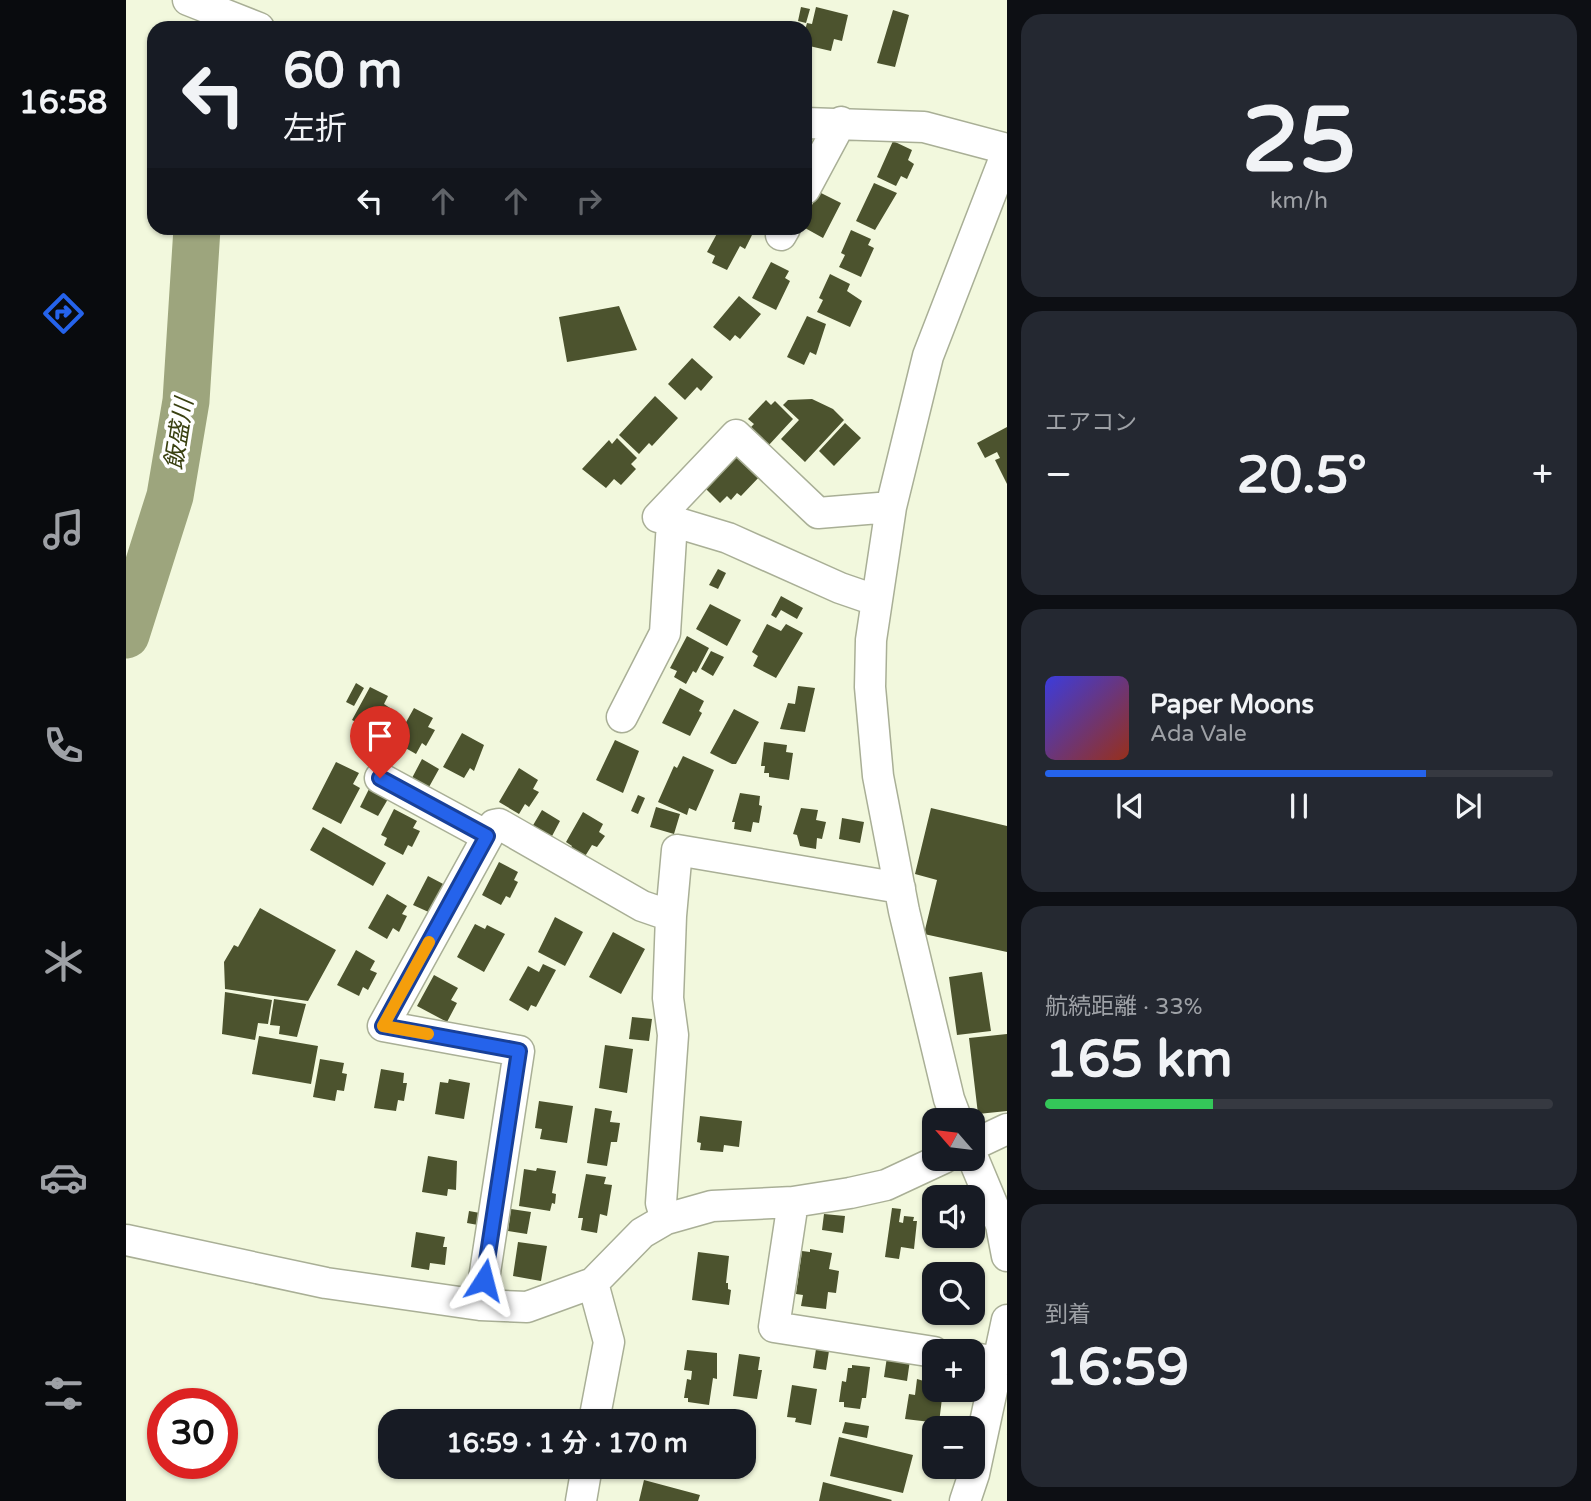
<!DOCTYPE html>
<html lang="ja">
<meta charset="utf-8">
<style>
body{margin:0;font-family:"Varela Round","Noto Sans JP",sans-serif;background:#242831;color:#f1f3f6;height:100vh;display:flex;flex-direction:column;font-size:26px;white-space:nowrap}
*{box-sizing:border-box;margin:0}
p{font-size:23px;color:#9ea1a6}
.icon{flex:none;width:38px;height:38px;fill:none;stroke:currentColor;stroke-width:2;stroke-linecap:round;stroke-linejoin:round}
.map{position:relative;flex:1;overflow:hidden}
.panel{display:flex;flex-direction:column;gap:14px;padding:14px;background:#0d0f14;width:584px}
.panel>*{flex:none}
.top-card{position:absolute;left:21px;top:21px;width:665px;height:214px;border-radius:21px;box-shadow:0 2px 5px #0004;background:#171b24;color:#f1f3f6;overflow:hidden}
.needle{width:46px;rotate:298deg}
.tools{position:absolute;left:796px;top:1108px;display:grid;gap:14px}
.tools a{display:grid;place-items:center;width:63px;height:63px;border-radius:14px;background:#171b24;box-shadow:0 2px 5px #0004;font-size:35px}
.speed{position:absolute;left:21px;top:1388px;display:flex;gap:14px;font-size:35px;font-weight:700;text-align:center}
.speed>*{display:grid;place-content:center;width:91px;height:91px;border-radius:50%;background:#171b24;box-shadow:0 2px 5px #0004;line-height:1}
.speed .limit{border:10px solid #d22;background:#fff;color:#111}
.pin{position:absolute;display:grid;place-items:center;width:60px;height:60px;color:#fff;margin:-72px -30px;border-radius:50% 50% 50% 0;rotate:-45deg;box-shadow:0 0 7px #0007}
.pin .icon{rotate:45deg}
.me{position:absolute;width:77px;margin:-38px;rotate:9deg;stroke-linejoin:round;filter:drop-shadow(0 0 5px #0008)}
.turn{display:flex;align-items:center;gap:24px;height:147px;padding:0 21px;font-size:32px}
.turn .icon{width:91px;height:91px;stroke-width:2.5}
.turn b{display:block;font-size:49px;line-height:60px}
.lanes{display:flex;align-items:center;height:66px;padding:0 21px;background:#0003;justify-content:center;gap:35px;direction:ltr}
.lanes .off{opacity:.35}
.big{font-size:52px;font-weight:700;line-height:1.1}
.panel .card{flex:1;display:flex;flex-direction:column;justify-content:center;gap:10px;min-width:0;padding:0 24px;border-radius:21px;background:#242831}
.panel .dial{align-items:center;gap:0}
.dial b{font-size:91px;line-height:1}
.song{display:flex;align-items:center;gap:21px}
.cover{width:84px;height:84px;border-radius:10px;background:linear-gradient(135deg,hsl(240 70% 55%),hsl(10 70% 35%))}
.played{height:7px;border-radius:4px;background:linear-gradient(90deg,#2563eb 75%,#363941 75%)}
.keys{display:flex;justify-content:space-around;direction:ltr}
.heat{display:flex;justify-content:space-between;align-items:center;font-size:38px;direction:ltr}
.charge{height:10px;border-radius:5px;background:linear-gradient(90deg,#34c759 33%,#363941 0)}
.trip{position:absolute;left:252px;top:1409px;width:378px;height:70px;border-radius:21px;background:#171b24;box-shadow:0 2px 5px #0004;font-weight:700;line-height:70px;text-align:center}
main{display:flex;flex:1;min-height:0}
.tabs{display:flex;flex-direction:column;width:126px;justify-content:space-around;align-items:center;background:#090b0e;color:#9ea1a6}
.tabs .icon{width:49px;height:49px}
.tabs .selected{color:#2563eb}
.tabs b{font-size:32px;color:#f1f3f6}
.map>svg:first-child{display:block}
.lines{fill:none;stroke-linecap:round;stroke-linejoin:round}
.river{stroke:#9da57d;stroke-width:47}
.building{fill:#4c532e}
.minor-casing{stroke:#a9af96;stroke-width:33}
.minor{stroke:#fff;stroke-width:30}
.route-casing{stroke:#184099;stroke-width:18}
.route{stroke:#2563eb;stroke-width:12}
.slow{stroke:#f59e0b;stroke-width:12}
.labels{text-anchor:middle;stroke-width:7;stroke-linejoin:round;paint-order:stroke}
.water-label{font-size:24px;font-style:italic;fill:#3a4111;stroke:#fff}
</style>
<main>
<nav class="tabs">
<b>16:58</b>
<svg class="icon selected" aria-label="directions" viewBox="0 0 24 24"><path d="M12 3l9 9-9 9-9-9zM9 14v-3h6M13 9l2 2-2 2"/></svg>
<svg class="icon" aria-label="music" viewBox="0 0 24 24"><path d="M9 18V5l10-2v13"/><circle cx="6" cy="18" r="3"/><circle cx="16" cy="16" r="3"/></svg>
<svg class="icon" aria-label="phone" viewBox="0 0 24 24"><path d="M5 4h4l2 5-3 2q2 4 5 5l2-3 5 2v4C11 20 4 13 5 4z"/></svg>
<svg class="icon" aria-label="climate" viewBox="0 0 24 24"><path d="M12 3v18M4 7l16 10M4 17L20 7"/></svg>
<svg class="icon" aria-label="car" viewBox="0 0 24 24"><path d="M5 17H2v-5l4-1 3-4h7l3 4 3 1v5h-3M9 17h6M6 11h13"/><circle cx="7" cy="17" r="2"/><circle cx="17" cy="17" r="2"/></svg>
<svg class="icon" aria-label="filters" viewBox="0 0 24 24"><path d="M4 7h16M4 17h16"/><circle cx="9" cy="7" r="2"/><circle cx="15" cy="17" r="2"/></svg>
</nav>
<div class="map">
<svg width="881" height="1501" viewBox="0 0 881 1501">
<rect width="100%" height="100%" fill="#f2f8dd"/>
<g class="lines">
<path class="river" d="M0,635L44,496L60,401L71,228"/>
</g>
<path class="building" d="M675,7L684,9L680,23L672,21Z
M690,7L722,15L716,41L708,39L705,51L679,45V30L681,23L686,24Z
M767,10L783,15L769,67L751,63Z
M767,141L786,150L782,160L788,164L781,179L775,176L770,186L751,177Z
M748,183L771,193L749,230L730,221Z
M693,192L715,203L697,238L679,228V218Z
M594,228H611L626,235L619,249L614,246L601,270L586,263L589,256L581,252Z
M725,230L745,239L742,245L748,248L735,277L713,267L719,255L715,253Z
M645,262L663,271L659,278L664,281L650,310L626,298Z
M704,274L724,284L721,291L736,301L724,327L691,312L697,300L693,298Z
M613,296L635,314L614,339L609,335L604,341L587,327Z
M493,306L511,350L441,362L433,317Z
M681,316L700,324L690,355L684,352L678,365L661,357Z
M566,358L587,377L575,391L571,387L559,400L542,384Z
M529,396L552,418L526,446L523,443L513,454L493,435Z
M686,399L707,409L718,420L679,462L655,439L673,420L657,405L662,400Z
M640,400L645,405L649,401L667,419L642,446L623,429L628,424L622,419Z
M719,423L735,438L708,466L693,451Z
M881,427V484L869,460L874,458L871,452L859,458L851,443Z
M491,438L511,458L505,464L510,469L495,485L488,479L480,488L456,469L483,440L486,444Z
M615,453L636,474L615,496L611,493L605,500L601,496L594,503L575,484Z
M592,569L600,573L592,589L583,585Z
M655,596L677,608L671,619L655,610L650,618L645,615Z
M584,604L615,620L601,646L570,629Z
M641,624L655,631L660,624L677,633L650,678L627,666L632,656L626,652Z
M561,636L583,648L570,673L567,671L560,684L548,677L551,671L544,668Z
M585,651L598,657L587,676L575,669Z
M230,683L238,688L228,706L220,702Z
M672,686L689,688L679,732L654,729L662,703L669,704Z
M244,687L262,696L258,704L264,708L256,723L251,721L246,730L226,720Z
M554,688L578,701L573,711L576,713L564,736L536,723Z
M288,708L307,718L302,727L309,730L300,746L296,743L290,754L269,742Z
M608,709L633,722L610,764H606L584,753Z
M336,733L358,745L348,771L344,768L338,778L317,767Z
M489,740L513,751L497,793L470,780Z
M638,742L661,745L660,752L667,753L663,780L643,777V773H638L639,766H635Z
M557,756L588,770L570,811L563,808L561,815L532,802L548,766L551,768Z
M296,759L313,769L303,787L286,778Z
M210,762L233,773L227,784L234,788L215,824L186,809Z
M393,768L412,780L407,789L413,792L403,807L399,804L393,814L373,802Z
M243,789L262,799L252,816L234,807Z
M614,793L634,796L633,805L636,806L633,823L627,822L625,832L608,829L609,822H606Z
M512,795L519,798L512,814L505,811Z
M530,807L554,814L548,834L524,827Z
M675,808L692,810L690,820L700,822L696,839L691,838L690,849L674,846L671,835L667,834Z
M805,808L881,826V952L798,934L811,880L789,874Z
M268,809L291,821L287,828L294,831L286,847L282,845L277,855L258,845L261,838L255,835Z
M416,810L434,821L425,838L406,827Z
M457,812L477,824L473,832L479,836L471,847L466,845L458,858L444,849L446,846L440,842Z
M716,818L738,822L734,843L713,839Z
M197,827L260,863L247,886L184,850Z
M373,862L392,872L388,880L392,882L384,898L380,896L375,905L356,895Z
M302,876L321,886L307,914L287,905Z
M261,894L281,906L276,914L281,916L273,932L267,928L261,939L242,928Z
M134,908L210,950L182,1001L99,989L98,962L108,945L112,947Z
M429,917L457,932L439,966L412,952Z
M349,924L359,929L361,925L379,934L358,972L331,957Z
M487,932L519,949L495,994L463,977Z
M230,950L249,961L244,970L251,973L242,990L237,987L233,996L211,985Z
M417,964L430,970L410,1007L405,1005L402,1011L383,1000L402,966L413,972Z
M856,972L865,1031L831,1035L823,977Z
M308,975L332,988L325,1000L331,1003L321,1022L291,1006Z
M99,992L146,1000L142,1024L132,1023L129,1040L96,1034Z
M148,999L180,1004L171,1037L153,1034L154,1026L144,1025Z
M506,1017L526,1019L523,1041L503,1039Z
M881,1034V1111L852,1114L843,1038Z
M133,1036L192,1046L185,1084L126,1074Z
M479,1045L507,1049L501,1093L473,1088Z
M194,1059L218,1063L216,1073L221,1074L218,1091L211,1090L209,1101L187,1097Z
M255,1069L278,1073L277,1083H281L278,1101L272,1100L270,1111L248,1108Z
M323,1079L344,1083L338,1119L309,1114L314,1082L322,1083Z
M413,1101L447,1106L441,1143L414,1139L416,1129L409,1128Z
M469,1108L486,1111L484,1122L494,1123L491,1142H485L481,1166L461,1163Z
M574,1116L616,1121L613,1147L598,1145L597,1152L574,1150L575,1143L571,1142Z
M302,1156L331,1161L330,1190L322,1189L321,1196L296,1192Z
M411,1168L430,1171L426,1193L430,1194L429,1204L426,1203L424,1211L393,1206L398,1169L410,1171Z
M460,1174L480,1177L478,1184L486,1185L481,1216L474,1214L471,1233L455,1230L457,1218H452Z
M766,1208L775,1209L773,1222L777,1223L778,1216L788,1217L787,1221H791L788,1249L775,1247L773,1259L759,1257Z
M385,1209L405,1212L401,1234L382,1231Z
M343,1211L354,1213L352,1225L341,1223Z
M698,1214L719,1216L717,1233L696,1230Z
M290,1232L319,1237L317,1247H321L319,1265L304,1263L303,1270L285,1267Z
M392,1242L421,1246L415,1281L387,1276Z
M684,1249L706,1253L703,1269L713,1271L710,1293L702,1292L700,1309L675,1306L677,1295L670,1294L676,1251L684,1252Z
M572,1252L603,1256L600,1283H602V1289L605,1290L603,1305L566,1300Z
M690,1349L703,1351L700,1370L687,1368Z
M561,1350L591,1353V1379L587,1378L583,1405L562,1402V1398H558L561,1379L565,1380L566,1371L558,1370Z
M613,1354L634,1357L632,1370H636L631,1399L607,1396Z
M761,1357L784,1360L781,1381L758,1377Z
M726,1365L744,1367L740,1398H736L734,1409L718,1407V1402H713L716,1381L720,1382L722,1368H726Z
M791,1379L808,1384V1390H817L813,1423L779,1419L783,1394L789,1395Z
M666,1385L691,1389L685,1425L669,1422L670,1418L661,1417Z
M719,1422L743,1426L741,1438L716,1433Z
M713,1437L787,1455L777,1493L704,1476Z
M518,1480L574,1495L572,1501H513Z
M697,1482L766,1500L765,1501H693Z"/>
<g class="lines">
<defs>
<path id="minor" d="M62,0L133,28
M679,123L798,127L881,149
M679,189L715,122
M655,235L659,228
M749,600L714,588L602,538L532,517L610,435L692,513L765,507
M496,717L539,633L546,522
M254,778L361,836
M831,1120L823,1099L778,911L752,776L744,687L745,640L765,507L802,356L881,152
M847,1145L881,1129
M847,1158L875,1225L881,1256
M667,1202L648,1327L808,1352
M540,1219L535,1203L547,1035L542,998L545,916L551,850L774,888
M0,1240L200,1283L354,1305L401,1307L467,1283L516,1233L540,1219L586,1206L667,1202L724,1193L760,1185L818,1158
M467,1283L483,1342L468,1421
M354,1305L393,1051L257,1026L368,825L373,824L516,906L545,916
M847,1358L873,1362
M455,1501L461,1466
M839,1501L848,1474L881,1320"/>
</defs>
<use href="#minor" class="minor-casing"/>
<use href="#minor" class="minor"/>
</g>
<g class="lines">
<defs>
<path id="route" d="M254,778L361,836L257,1026L393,1051L358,1280"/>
</defs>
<use href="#route" class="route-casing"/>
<use href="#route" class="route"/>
<path class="slow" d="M302,1034L257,1026L303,942"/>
</g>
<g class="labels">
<g class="water-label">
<text transform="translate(53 434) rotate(-81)" y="8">飯盛川</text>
</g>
</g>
</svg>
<div class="tools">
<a><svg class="needle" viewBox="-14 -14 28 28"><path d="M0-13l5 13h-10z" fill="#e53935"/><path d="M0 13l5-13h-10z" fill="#9ea1a6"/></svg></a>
<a><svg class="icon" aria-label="sound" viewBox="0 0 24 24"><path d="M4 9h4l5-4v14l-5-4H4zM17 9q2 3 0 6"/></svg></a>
<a><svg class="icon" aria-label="search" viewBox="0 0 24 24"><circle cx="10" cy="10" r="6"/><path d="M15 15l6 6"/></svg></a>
<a>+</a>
<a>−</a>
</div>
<div class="speed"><div class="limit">30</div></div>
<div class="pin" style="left:254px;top:778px;background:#d93025"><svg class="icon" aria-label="arrive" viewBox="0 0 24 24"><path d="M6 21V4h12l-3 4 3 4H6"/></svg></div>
<svg class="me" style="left:358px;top:1280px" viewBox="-20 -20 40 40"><path d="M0-17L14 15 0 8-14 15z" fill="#2563eb" stroke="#fff" stroke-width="4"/></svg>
<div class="trip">16:59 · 1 分 · 170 m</div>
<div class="top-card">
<div class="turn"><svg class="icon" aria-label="left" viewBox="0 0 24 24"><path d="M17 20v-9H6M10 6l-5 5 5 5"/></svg><div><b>60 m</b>左折</div></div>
<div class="lanes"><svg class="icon" aria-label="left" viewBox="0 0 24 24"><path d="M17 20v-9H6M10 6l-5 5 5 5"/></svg><svg class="icon off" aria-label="ahead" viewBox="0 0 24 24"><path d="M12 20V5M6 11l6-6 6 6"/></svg><svg class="icon off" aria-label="ahead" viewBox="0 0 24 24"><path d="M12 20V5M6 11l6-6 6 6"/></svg><svg class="icon off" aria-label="right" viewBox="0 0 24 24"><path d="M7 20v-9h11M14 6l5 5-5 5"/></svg></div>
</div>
</div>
<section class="panel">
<div class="card dial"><b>25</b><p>km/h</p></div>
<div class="card"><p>エアコン</p>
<div class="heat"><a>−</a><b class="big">20.5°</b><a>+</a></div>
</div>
<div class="card">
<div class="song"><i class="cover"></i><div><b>Paper Moons</b><p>Ada Vale</p></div></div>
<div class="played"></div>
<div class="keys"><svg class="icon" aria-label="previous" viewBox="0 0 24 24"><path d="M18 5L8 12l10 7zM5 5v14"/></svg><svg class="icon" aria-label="pause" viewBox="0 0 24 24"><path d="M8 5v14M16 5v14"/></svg><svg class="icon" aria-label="next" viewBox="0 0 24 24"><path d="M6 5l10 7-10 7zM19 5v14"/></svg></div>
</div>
<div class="card"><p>航続距離 · 33%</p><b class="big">165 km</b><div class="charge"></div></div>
<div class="card"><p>到着</p><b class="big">16:59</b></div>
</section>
</main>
